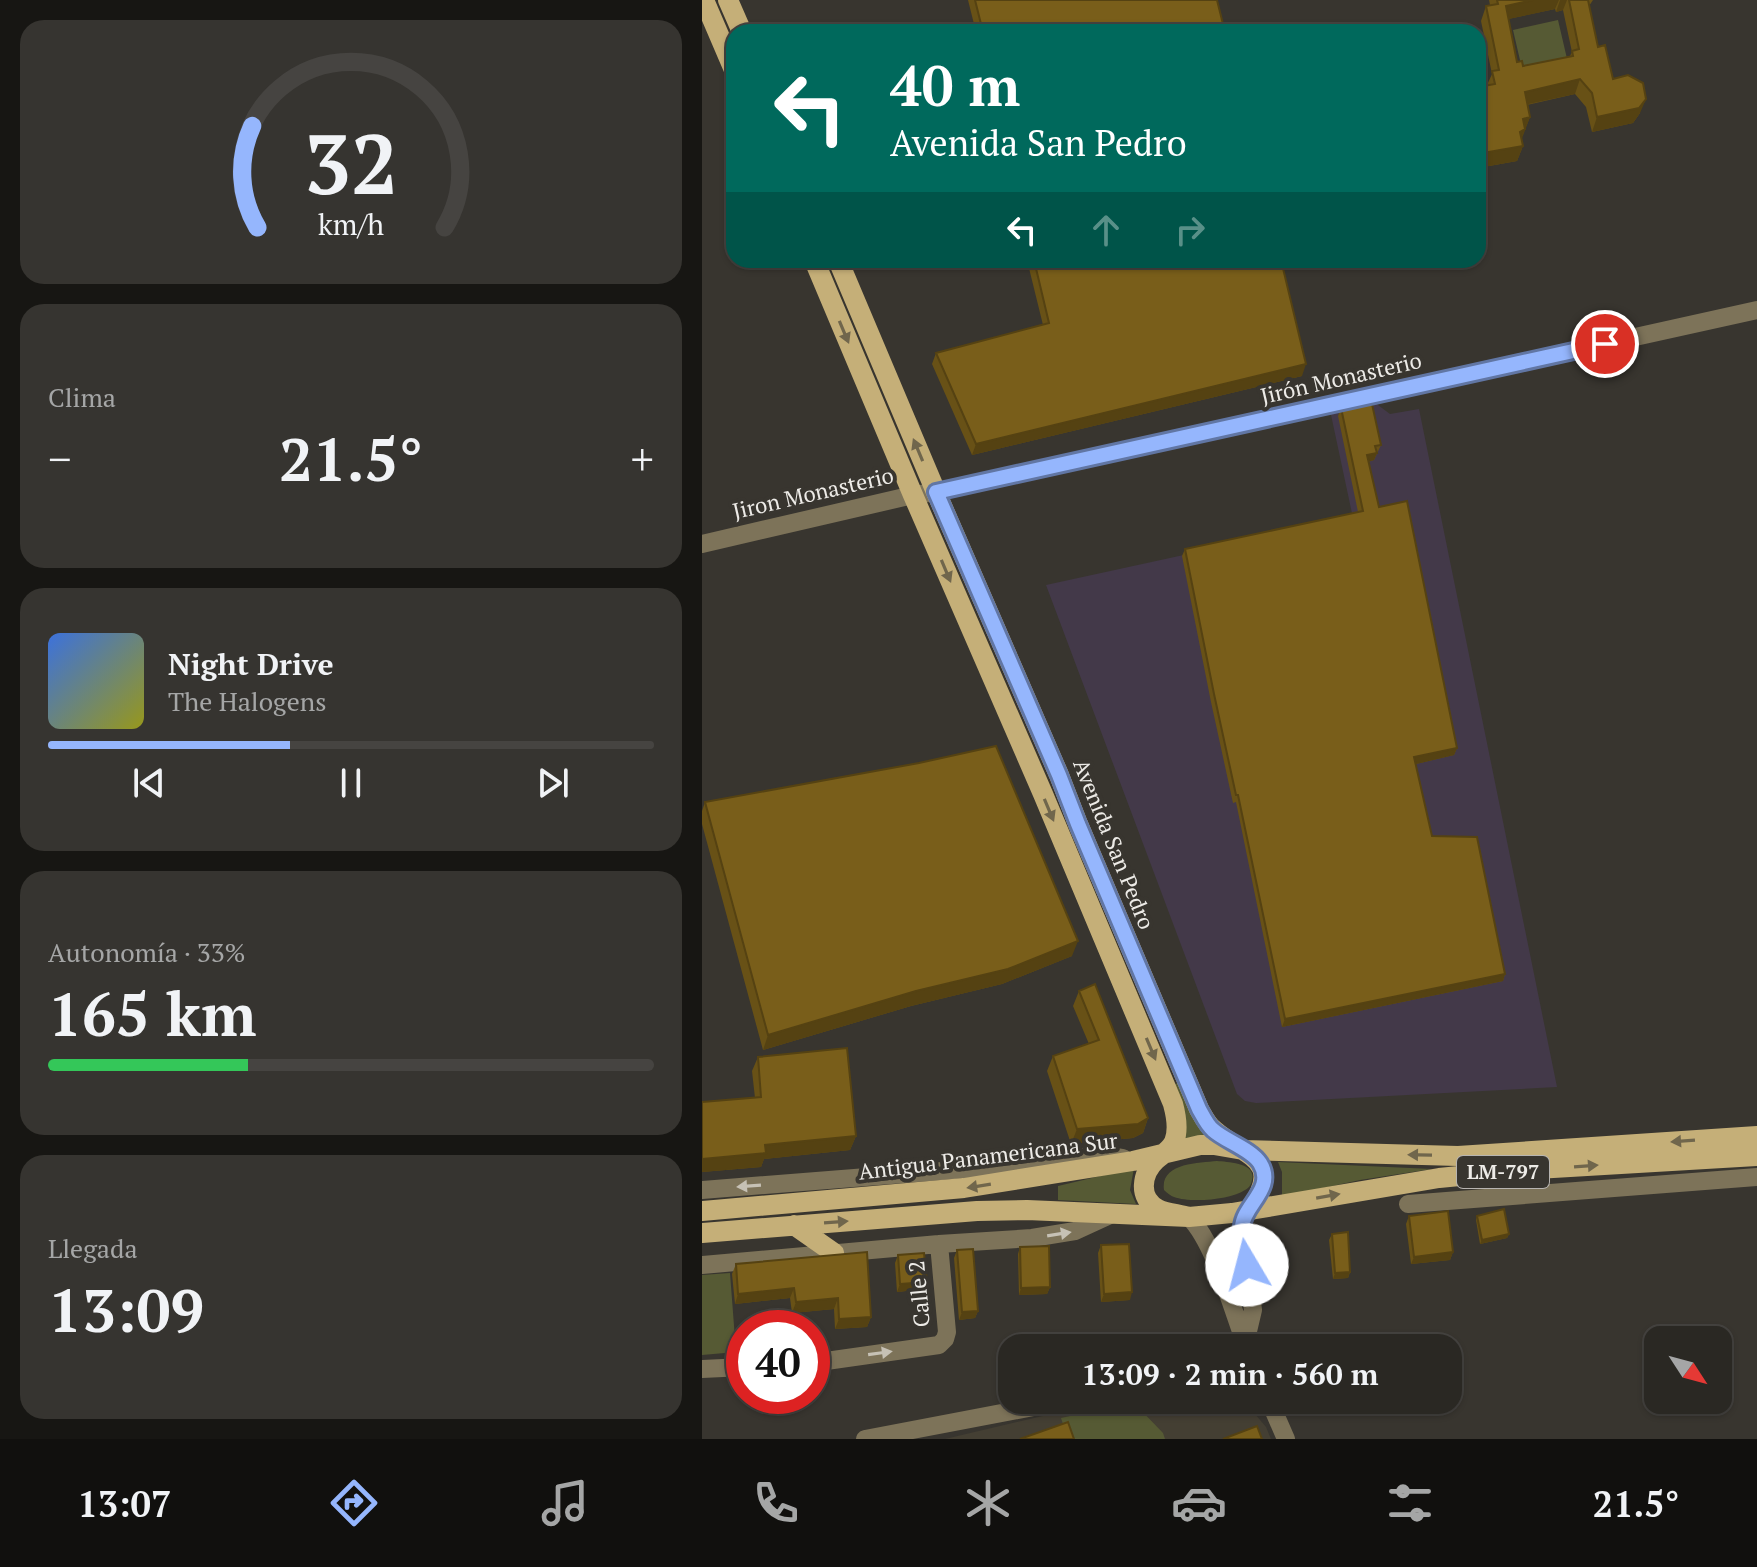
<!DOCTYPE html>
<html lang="es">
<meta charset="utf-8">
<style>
body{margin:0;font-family:"PT Serif",serif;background:#363430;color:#f1f3f6;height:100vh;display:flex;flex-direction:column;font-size:30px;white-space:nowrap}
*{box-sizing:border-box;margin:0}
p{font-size:26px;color:#a5a6a6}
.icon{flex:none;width:44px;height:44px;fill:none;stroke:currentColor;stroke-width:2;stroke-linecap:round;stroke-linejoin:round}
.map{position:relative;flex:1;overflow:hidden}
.side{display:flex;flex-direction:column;gap:20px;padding:20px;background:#171613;width:702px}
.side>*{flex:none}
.guide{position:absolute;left:24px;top:24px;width:760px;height:244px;border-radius:24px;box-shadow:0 2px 6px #0004,0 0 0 2px #464441;background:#00695c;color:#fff;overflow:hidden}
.needle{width:52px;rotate:126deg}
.fabs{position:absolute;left:942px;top:1326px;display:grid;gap:16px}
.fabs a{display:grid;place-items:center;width:88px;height:88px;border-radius:16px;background:#2a2823;box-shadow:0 2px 6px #0004,0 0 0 2px #464441;font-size:40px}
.speed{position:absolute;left:24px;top:1310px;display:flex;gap:16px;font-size:40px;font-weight:700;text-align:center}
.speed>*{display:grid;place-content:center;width:104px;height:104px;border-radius:50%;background:#2a2823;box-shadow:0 2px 6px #0004,0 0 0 2px #464441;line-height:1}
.speed .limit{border:12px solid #d22;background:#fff;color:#111}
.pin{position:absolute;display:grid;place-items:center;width:68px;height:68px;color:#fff;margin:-34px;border:4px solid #fff;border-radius:50%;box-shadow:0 2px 8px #0007}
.me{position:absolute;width:88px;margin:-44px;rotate:352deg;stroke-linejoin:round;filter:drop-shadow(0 0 6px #0008)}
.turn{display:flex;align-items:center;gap:28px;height:168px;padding:0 32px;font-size:36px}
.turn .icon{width:104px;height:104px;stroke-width:2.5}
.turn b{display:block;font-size:56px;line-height:68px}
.lanes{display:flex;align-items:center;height:76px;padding:0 32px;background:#0003;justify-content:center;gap:40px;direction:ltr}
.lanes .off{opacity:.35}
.big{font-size:60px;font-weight:700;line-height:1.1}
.side .card{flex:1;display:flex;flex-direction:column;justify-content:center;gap:12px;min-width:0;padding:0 28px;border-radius:24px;background:#363430}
.side .dial{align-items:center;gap:0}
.dial svg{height:208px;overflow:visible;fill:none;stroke:#464441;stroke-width:7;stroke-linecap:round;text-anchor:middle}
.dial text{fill:#f1f3f6;stroke:none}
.song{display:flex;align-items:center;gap:24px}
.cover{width:96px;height:96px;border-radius:12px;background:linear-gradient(135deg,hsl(220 70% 55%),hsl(60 70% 35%))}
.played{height:8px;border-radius:4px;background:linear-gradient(90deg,#95b6fd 40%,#464441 40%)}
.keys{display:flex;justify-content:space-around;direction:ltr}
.heat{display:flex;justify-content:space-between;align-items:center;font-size:44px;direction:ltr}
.charge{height:12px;border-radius:6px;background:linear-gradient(90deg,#34c759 33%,#464441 0)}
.trip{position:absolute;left:296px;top:1334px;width:464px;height:80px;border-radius:24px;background:#2a2823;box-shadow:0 2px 6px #0004,0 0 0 2px #464441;font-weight:700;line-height:80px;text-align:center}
.dock{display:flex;height:128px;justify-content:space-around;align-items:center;background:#11100e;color:#a5a6a6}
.dock .icon{width:56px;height:56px}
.dock .current{color:#95b6fd}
.dock b{font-size:36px;color:#f1f3f6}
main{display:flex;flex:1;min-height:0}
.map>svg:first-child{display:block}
.commercial{fill:#433949}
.built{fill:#443f33}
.green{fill:#565a34}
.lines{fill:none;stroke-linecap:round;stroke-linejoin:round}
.minor{stroke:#7d7359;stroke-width:18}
.major{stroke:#c5af78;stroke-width:20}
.wall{fill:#685116;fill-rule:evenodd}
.shaded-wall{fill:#554212}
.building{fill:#795e1a;stroke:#554212;stroke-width:2}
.oneway{fill:#70664c}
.oneway2{fill:#c6c1b5}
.route-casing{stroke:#6176a4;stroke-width:20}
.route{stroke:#95b6fd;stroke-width:14}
.labels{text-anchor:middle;stroke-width:8;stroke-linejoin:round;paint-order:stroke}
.shield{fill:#38352f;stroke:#b7b4b0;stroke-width:2}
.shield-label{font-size:20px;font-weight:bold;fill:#edebe7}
.street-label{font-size:22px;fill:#edebe7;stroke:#38352f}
</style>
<main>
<section class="side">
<div class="card dial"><svg viewBox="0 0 100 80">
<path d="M14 69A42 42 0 1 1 86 69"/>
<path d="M14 69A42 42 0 0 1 12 30" stroke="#95b6fd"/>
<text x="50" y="56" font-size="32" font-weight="700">32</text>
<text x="50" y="72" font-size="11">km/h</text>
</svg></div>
<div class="card"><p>Clima</p>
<div class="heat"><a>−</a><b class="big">21.5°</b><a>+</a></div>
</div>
<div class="card">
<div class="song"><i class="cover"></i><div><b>Night Drive</b><p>The Halogens</p></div></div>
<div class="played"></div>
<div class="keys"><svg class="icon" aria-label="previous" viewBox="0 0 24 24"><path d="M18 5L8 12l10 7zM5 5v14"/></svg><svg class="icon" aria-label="pause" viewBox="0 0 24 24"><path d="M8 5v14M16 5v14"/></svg><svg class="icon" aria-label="next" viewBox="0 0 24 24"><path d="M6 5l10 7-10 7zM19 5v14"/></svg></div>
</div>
<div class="card"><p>Autonomía · 33%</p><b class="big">165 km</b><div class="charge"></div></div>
<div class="card"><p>Llegada</p><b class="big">13:09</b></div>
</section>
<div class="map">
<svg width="1055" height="1439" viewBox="0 0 1055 1439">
<rect width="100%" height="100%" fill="#38352f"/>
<path class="commercial" d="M668,399L688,414L717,409L855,1087L554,1103L543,1101L535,1094L344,585L651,518L628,410Z"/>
<path class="built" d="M422,1400H441L450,1407L461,1400H528L541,1404L553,1414L564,1427L569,1439H243L383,1406Z"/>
<path class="green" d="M856,20L866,63L821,73L811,30Z
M480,1082L508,1135L477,1143L469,1085Z
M515,1161C526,1162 555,1163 550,1180C549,1185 547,1188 543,1190C529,1200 488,1203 472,1197C469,1196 465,1193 462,1190C458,1163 496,1163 515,1161Z
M576,1162L730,1169L658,1180L580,1197V1172Z
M432,1168L428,1190L434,1204L356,1200V1186Z
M28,1273L34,1352L0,1355V1275Z
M434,1405L461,1433L463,1439H366L359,1418L396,1410Z"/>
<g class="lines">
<path class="minor" d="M0,544L211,495L234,492L1055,310
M0,1190L328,1164L404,1155L421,1158
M706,1204L1055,1177
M487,1217C513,1243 531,1312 545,1348
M0,1265L237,1244L330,1238L373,1231L410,1214
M543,1344L551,1310L540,1227L543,1216L549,1208
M110,1363L237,1345L243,1339L245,1332L237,1244
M0,1369L42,1367
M567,1400L584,1439
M163,1439L368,1400"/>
<path class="major" d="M2,0L32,70
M26,0L40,32
M112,260L211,495L341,794L471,1104C474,1115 477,1130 472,1142C468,1150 461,1154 454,1160C440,1173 435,1198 456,1209C464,1213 477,1214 487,1217
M136,260L234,492L357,775L376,824L497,1109C501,1116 505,1125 512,1130C543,1157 582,1158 549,1208
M0,1211L262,1188L431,1161L498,1145H512L541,1150L756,1156L1055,1136
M92,1225L132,1253
M0,1233L275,1211L325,1210L487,1217L530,1213L737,1178L819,1170L1055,1156"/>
</g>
<path class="wall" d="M266,0H515L523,32H274Z
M787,0H891L887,6L896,47L911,79L938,113L931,123L890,132L884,107L873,94L825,105L828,117L819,139L821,146L815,161L776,168V87L785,85L790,74L779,21L784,6L788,5ZM853,9L854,12L861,10L870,52L868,56L821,66L815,62L806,19Z
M325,260H579L600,376L270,455L230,364L234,353L341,325Z
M639,408L679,445L672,460L666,462L677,507L755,748L752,755L714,764L730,836L803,974L801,981L580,1027L534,802L531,803L509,702L480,556L483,549L656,512L636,416Z
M3,802L370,956L300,984L209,1006L61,1050L0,824V811Z
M377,991L446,1118L441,1133L431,1138L369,1144L345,1071L351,1056L387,1044L371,1006Z
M56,1057L154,1136L148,1150L62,1159L59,1167L0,1172V1102L53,1098L50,1071Z
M707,1216L751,1252L748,1260L709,1264L704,1224Z
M775,1216L807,1234L805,1238L778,1244L774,1220Z
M630,1234L648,1272L646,1278L631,1279L627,1240Z
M399,1245L428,1300L399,1302L396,1253Z
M318,1247L348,1287L345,1294L317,1295L316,1254Z
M255,1250L276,1311L273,1318L257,1320L252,1258Z
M165,1252L169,1317L165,1327L133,1329L132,1309L90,1313L88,1298L33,1304L30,1274L34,1264Z
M196,1255L225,1282L222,1289L195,1292L193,1263Z"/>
<path class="shaded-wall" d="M831,0H857L853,9L798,21L804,6Z
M858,0H865L861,10L854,12Z
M878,79L873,94L817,106L823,92Z
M944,99L938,113L931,123L890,132L895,117Z
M828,117L818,144L813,147L821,119Z
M821,146L815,161L776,168L781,153Z
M604,364L600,376L270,455L274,444Z
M675,453L672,460L662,463L665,455Z
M755,748L752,755L710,765L712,757Z
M376,941L370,956L300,984L209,1006L61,1050L66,1035Z
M803,974L801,981L580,1027L583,1019Z
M446,1118L441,1133L431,1138L369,1144L375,1129Z
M154,1136L148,1150L62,1159L59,1167L0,1172V1159L63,1145Z
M807,1234L805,1238L778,1244L780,1240Z
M751,1252L748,1260L709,1264L712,1257Z
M648,1272L646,1278L631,1279L633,1273Z
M225,1282L222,1289L195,1292L198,1284Z
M348,1287L345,1294L317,1295L319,1288Z
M92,1288L88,1298L33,1304L36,1294Z
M430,1292L428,1300L399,1302L402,1294Z
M136,1298L132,1309L90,1313L94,1302Z
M276,1311L273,1318L257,1320L260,1312Z
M169,1317L165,1327L133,1329L137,1319Z"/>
<path class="building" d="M273,0H515L523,32H281Z
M795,0H831L804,6L815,62L820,61L821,66L871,56L870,51L877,49L867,0H886L896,47L903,45L911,79L926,75L941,83L944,99L937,108L895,117L890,93L878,79L823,92L828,117L821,119L823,129L818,132L821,146L781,153L776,149V87L793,84L790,71L797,70L784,6L796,4Z
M332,260H579L604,364L274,444L234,353L347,323Z
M663,402V405L670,404L679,445L673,446L675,453L665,455L677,507L705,501L755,748L712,757L730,836L775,837L803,974L583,1019L536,795H534L512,694L483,549L661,511L639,408Z
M294,746L376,941L306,969L214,991L66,1035L3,802L217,763Z
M393,984L446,1118L436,1124L375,1129L351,1056L397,1040L377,991Z
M145,1048L154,1136L63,1145L64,1153L0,1159V1102L59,1097L56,1057Z
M802,1209L807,1234L780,1240L775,1216Z
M746,1211L751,1252L712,1257L707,1216Z
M646,1232L648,1272L633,1273L630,1234Z
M427,1244L430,1292L402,1294L399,1245Z
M347,1246L348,1287L319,1288L318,1247Z
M271,1249L276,1311L260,1312L255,1250Z
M165,1252L169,1317L137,1319L136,1298L94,1302L92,1288L36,1294L34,1264Z
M222,1253L225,1282L198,1284L196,1255Z
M366,1422L372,1439H318Z
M555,1426L560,1439H521Z"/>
<defs><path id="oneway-solid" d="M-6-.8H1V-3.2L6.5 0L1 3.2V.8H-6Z" transform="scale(2)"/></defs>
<g class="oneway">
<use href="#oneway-solid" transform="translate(142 332) rotate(67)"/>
<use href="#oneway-solid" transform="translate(216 450) rotate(-113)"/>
<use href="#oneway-solid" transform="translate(244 571) rotate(67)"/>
<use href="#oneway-solid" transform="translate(347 810) rotate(67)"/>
<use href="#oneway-solid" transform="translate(449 1049) rotate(67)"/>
<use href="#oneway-solid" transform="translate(981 1141) rotate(176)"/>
<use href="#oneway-solid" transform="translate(718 1155) rotate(-179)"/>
<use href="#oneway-solid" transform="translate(884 1166) rotate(-4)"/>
<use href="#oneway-solid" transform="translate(277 1186) rotate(171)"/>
<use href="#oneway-solid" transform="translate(626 1196) rotate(-10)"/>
<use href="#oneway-solid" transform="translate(134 1222) rotate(-4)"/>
</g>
<g class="oneway2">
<use href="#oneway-solid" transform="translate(47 1186) rotate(176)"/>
<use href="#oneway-solid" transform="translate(357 1234) rotate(-9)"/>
<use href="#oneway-solid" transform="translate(178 1353) rotate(-8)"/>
</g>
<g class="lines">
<defs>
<path id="route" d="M545,1265C544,1253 539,1239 540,1227C541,1205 574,1189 558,1163C549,1149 523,1141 511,1130C505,1125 501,1116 497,1109L376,824L357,775L234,492L903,344"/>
</defs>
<use href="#route" class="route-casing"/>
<use href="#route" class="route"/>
</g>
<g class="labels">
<rect class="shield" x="755" y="1156" width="92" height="32" rx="6"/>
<g class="shield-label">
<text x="801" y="1179">LM-797</text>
</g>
<g class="street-label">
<text transform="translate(639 378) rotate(-13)" y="8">Jirón Monasterio</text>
<text transform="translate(111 493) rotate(-13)" y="8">Jiron Monasterio</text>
<text transform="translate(412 844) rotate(68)" y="8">Avenida San Pedro</text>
<text transform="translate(286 1156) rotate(-7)" y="8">Antigua Panamericana Sur</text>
<text transform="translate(217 1294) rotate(-95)" y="8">Calle 2</text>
</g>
</g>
</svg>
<div class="fabs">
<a><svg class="needle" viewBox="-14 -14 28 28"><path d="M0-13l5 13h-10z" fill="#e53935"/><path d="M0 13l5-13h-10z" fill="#a5a6a6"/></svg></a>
</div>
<div class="speed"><div class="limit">40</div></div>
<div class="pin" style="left:903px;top:344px;background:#d93025"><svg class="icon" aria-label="arrive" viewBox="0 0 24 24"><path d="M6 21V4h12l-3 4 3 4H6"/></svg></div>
<svg class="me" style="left:545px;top:1265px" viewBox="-20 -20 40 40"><circle r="19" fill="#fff"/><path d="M0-13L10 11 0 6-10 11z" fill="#95b6fd"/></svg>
<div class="trip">13:09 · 2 min · 560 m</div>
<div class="guide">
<div class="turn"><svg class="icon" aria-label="left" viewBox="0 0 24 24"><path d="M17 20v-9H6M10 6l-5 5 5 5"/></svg><div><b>40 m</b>Avenida San Pedro</div></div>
<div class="lanes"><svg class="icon" aria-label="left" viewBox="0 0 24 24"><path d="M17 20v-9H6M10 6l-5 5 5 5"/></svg><svg class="icon off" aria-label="ahead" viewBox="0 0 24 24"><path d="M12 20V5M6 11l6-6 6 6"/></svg><svg class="icon off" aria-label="right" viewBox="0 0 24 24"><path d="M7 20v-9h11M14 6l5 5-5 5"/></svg></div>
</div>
</div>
</main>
<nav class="dock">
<b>13:07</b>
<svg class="icon current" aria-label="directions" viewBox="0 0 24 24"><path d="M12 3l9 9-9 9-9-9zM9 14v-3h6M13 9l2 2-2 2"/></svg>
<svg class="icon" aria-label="music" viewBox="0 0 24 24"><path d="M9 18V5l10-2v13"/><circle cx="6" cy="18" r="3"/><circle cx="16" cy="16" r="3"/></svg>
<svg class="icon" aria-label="phone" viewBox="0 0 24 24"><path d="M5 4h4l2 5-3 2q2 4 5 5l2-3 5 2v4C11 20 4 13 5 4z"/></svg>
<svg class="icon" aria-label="climate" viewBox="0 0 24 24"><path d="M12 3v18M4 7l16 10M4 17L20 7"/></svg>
<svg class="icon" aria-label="car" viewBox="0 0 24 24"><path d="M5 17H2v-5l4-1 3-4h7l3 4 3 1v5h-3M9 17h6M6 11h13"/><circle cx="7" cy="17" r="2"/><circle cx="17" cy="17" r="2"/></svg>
<svg class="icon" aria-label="filters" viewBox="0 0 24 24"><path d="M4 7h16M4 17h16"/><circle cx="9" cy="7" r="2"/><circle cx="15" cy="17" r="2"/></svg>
<b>21.5°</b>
</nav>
